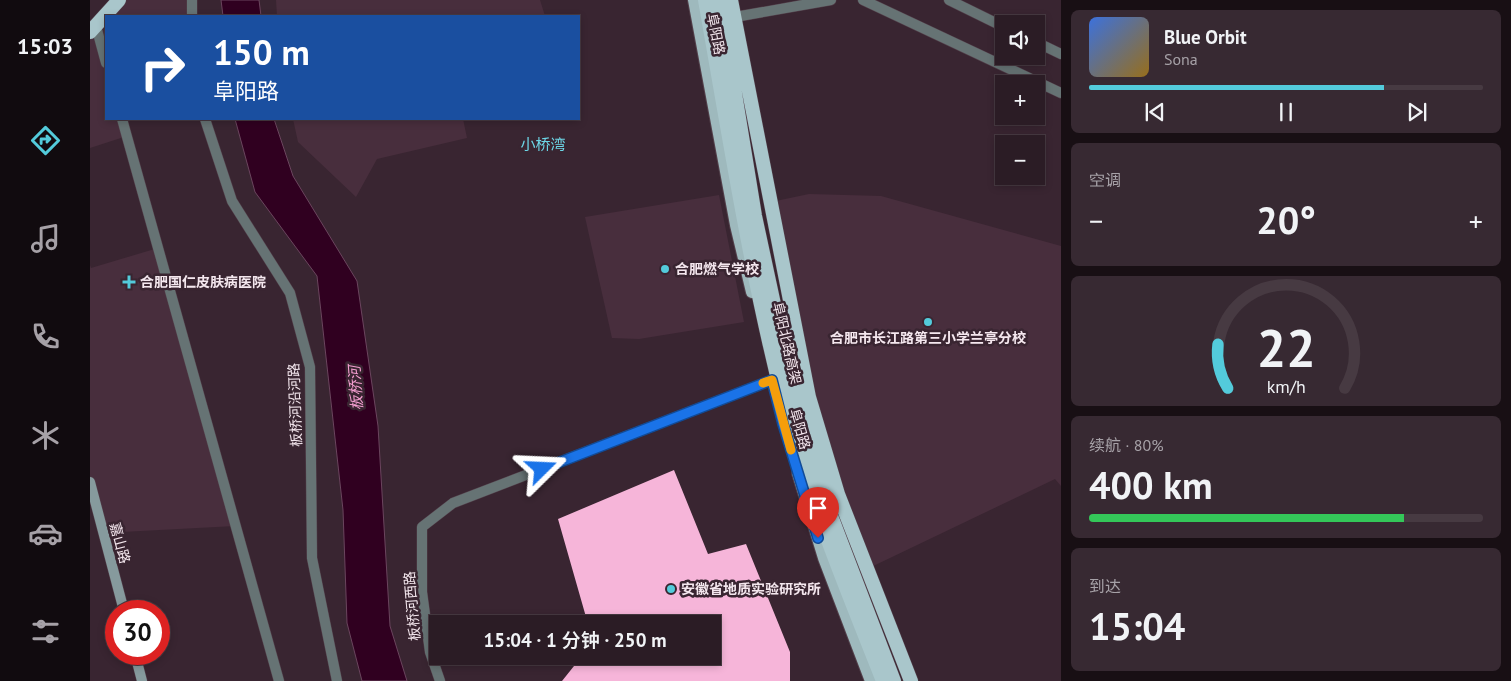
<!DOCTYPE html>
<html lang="zh">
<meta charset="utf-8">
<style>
body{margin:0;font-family:"PT Sans","Noto Sans SC",sans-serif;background:#372932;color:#f1f3f6;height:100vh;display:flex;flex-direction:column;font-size:19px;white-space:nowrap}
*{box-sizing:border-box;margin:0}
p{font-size:16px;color:#a6a1a7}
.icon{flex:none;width:28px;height:28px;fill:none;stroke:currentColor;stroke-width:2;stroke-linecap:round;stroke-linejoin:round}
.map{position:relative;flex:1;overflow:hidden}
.side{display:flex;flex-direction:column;gap:10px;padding:10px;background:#180f14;width:450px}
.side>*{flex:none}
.hud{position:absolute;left:15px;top:15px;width:475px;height:105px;border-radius:0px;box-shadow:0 2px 8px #0003,0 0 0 1px #473a42;background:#1a4fa0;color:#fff;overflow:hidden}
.tools{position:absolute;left:905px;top:15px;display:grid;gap:10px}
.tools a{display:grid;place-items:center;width:50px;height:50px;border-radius:0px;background:#2b1c25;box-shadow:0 2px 8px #0003,0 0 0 1px #473a42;font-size:25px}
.speed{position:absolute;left:15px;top:600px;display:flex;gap:10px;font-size:25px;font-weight:700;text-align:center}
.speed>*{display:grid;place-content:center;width:65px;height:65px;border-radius:50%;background:#2b1c25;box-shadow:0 2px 8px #0003,0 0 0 1px #473a42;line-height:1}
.speed .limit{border:8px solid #d22;background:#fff;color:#111}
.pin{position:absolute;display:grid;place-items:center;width:42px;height:42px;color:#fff;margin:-51px -21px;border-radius:50% 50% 50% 0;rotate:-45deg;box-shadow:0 0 5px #0007}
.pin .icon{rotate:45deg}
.me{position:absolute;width:55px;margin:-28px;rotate:69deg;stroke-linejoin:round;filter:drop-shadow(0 0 4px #0008)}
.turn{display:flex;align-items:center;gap:18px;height:105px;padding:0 25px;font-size:22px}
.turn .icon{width:65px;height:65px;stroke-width:2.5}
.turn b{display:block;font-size:35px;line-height:42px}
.big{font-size:38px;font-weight:600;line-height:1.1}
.side .card{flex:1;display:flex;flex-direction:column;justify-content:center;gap:8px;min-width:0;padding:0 18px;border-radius:8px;background:#372932}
.side .dial{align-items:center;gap:0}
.dial svg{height:130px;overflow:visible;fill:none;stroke:#473a42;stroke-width:7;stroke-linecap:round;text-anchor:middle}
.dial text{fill:#f1f3f6;stroke:none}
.song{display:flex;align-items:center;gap:15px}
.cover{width:60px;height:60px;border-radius:8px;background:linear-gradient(135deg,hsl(220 70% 55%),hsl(40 70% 35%))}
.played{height:5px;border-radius:2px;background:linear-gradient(90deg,#53cbdb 75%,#473a42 75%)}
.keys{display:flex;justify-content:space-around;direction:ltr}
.heat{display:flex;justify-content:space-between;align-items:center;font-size:28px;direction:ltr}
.charge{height:8px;border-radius:4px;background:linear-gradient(90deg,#34c759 80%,#473a42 0)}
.trip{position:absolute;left:339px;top:615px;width:292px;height:50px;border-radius:0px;background:#2b1c25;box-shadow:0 2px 8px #0003,0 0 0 1px #473a42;font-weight:600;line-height:50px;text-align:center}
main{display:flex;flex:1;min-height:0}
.tabs{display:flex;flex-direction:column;width:90px;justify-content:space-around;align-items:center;background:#110b0f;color:#a6a1a7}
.tabs .icon{width:35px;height:35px}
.tabs .on{color:#53cbdb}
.tabs b{font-size:22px;color:#f1f3f6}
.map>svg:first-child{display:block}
.built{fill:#482e3d}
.water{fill:#300020;stroke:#6b455e}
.building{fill:#f6b5d9}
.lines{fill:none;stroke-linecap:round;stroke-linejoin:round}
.minor-casing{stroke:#53404b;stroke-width:11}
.tertiary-casing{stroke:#53404b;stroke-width:11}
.secondary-casing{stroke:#53404b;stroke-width:11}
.primary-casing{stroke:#53404b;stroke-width:14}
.trunk-casing{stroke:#53404b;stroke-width:15}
.minor{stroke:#667374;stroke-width:10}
.tertiary{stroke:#667374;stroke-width:10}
.secondary{stroke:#869a9d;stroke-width:10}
.primary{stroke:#9eb9bd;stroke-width:12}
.trunk{stroke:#a9c6cb;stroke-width:14}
.route-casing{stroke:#114b97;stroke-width:12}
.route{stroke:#1a73e8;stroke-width:9}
.slow{stroke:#f59e0b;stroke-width:9}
.poi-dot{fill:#53cbdb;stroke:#392531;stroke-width:2}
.labels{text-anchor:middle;stroke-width:5;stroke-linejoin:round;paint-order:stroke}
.street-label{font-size:14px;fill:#f4e7ee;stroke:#392531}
.poi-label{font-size:14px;font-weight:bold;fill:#f4e7ee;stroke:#392531;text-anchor:start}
.neighbourhood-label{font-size:15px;fill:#6dd7e7;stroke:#392531}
.water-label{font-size:15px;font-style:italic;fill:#f59fd1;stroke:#392531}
</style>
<main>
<nav class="tabs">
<b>15:03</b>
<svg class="icon on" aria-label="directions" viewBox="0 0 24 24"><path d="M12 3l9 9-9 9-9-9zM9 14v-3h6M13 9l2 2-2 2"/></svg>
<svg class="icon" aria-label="music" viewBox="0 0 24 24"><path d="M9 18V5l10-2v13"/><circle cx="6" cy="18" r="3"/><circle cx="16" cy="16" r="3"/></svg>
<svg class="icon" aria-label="phone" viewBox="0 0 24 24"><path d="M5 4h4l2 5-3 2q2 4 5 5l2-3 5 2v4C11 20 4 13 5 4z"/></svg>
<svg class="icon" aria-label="climate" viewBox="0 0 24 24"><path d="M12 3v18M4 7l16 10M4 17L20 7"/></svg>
<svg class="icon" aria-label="car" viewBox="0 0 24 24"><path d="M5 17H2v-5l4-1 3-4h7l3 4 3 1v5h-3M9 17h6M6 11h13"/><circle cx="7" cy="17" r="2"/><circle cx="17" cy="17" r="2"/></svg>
<svg class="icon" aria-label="filters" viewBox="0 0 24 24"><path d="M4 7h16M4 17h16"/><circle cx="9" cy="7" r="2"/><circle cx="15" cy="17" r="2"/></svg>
</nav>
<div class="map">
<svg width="971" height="681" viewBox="0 0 971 681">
<rect width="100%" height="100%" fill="#392531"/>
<path class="built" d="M29,0H102V16H16V119H32L37,136L0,148V32Z
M186,0H450L455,16H187Z
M203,119H373L377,138L287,159L266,197L208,142Z
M719,194L791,196L971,246V486L965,479L777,569L748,494L681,202Z
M629,195L654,322L549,339L522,338L495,217Z
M68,248L145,526L13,533L0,482V265L1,268Z"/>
<path class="water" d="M131,0H169L171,16H133Z
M145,119H184L203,176L267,281L288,426L300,626L317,681H272L257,623L253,510L227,276L165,192Z"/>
<path class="building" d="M584,470L618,554L656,544L700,652V681H472L492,656H622V624H498L468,519Z"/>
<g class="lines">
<defs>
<path id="minor" d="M6,26L16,63
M32,119L189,681
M350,681L340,652L332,592V527L363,503L682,380"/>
<path id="tertiary" d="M773,0L971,93
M859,0L914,27
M102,16V0
M645,17L741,0
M946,42L971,54
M115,119L142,201L200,293L220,367L222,558L247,681"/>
<path id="secondary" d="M0,482L34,611
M45,654L52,681"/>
<path id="primary" d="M604,0L646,225L662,292
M708,473L734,558L781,681"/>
<path id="trunk" d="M615,0C639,135 660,271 694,404C719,499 757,590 793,681
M628,0L642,75L665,216L699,374L735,500L804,681
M641,0L719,397L748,494L821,681
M0,32L29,0"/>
</defs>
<use href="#minor" class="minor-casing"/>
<use href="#tertiary" class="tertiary-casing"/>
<use href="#secondary" class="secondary-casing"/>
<use href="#primary" class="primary-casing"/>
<use href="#trunk" class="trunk-casing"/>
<use href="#minor" class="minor"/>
<use href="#tertiary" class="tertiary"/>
<use href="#secondary" class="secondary"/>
<use href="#primary" class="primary"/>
<use href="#trunk" class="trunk"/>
</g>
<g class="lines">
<defs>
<path id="route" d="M452,469L682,380L693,424L728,538"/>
</defs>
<use href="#route" class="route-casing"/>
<use href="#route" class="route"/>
<path class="slow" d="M673,383L682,380L701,450"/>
</g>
<g class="poi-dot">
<circle cx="575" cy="269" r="5"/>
<path d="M36.5 274.5h5v5h5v5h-5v5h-5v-5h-5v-5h5z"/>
<circle cx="838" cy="322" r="5"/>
<circle cx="581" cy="589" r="5"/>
</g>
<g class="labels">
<g class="street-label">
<text transform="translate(626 34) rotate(79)" y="5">阜阳路</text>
<text transform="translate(697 343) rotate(77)" y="5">阜阳北路高架</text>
<text transform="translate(205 405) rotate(-92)" y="5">板桥河沿河路</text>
<text transform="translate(710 429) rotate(74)" y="5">阜阳路</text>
<text transform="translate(30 543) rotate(75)" y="5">嘉山路</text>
<text transform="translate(322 606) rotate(-95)" y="5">板桥河西路</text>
</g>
<g class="poi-label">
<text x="585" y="274">合肥燃气学校</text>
<text x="50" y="287">合肥国仁皮肤病医院</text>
<text x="838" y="343" text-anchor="middle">合肥市长江路第三小学兰亭分校</text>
<text x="591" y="594">安徽省地质实验研究所</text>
</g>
<g class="neighbourhood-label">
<text x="453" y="150">小桥湾</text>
</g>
<g class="water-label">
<text transform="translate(266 388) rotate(-94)" y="5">板桥河</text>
</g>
</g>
</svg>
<div class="tools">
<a><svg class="icon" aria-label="sound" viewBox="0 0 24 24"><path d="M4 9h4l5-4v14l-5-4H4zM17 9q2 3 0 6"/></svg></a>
<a>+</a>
<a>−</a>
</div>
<div class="speed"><div class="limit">30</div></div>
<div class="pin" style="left:728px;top:538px;background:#d93025"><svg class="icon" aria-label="arrive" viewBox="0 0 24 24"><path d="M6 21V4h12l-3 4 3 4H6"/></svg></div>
<svg class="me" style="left:452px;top:469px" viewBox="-20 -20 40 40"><path d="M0-17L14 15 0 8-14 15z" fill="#1a73e8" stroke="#fff" stroke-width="4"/></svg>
<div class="trip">15:04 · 1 分钟 · 250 m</div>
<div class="hud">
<div class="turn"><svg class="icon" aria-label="right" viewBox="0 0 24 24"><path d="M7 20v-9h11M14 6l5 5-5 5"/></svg><div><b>150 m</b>阜阳路</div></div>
</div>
</div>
<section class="side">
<div class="card">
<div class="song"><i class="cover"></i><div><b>Blue Orbit</b><p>Sona</p></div></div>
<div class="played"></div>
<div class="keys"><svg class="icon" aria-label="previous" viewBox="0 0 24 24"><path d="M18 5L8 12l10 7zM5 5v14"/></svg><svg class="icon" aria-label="pause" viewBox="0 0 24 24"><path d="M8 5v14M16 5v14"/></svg><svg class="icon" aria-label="next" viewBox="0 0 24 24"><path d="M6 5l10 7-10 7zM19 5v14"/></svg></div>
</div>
<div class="card"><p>空调</p>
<div class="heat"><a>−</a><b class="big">20°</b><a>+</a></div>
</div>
<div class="card dial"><svg viewBox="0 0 100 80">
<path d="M14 69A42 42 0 1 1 86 69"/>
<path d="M14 69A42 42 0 0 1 8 42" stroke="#53cbdb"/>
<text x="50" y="56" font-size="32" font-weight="700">22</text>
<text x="50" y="72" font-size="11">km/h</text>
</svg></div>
<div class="card"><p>续航 · 80%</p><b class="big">400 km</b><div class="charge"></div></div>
<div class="card"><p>到达</p><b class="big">15:04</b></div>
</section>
</main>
